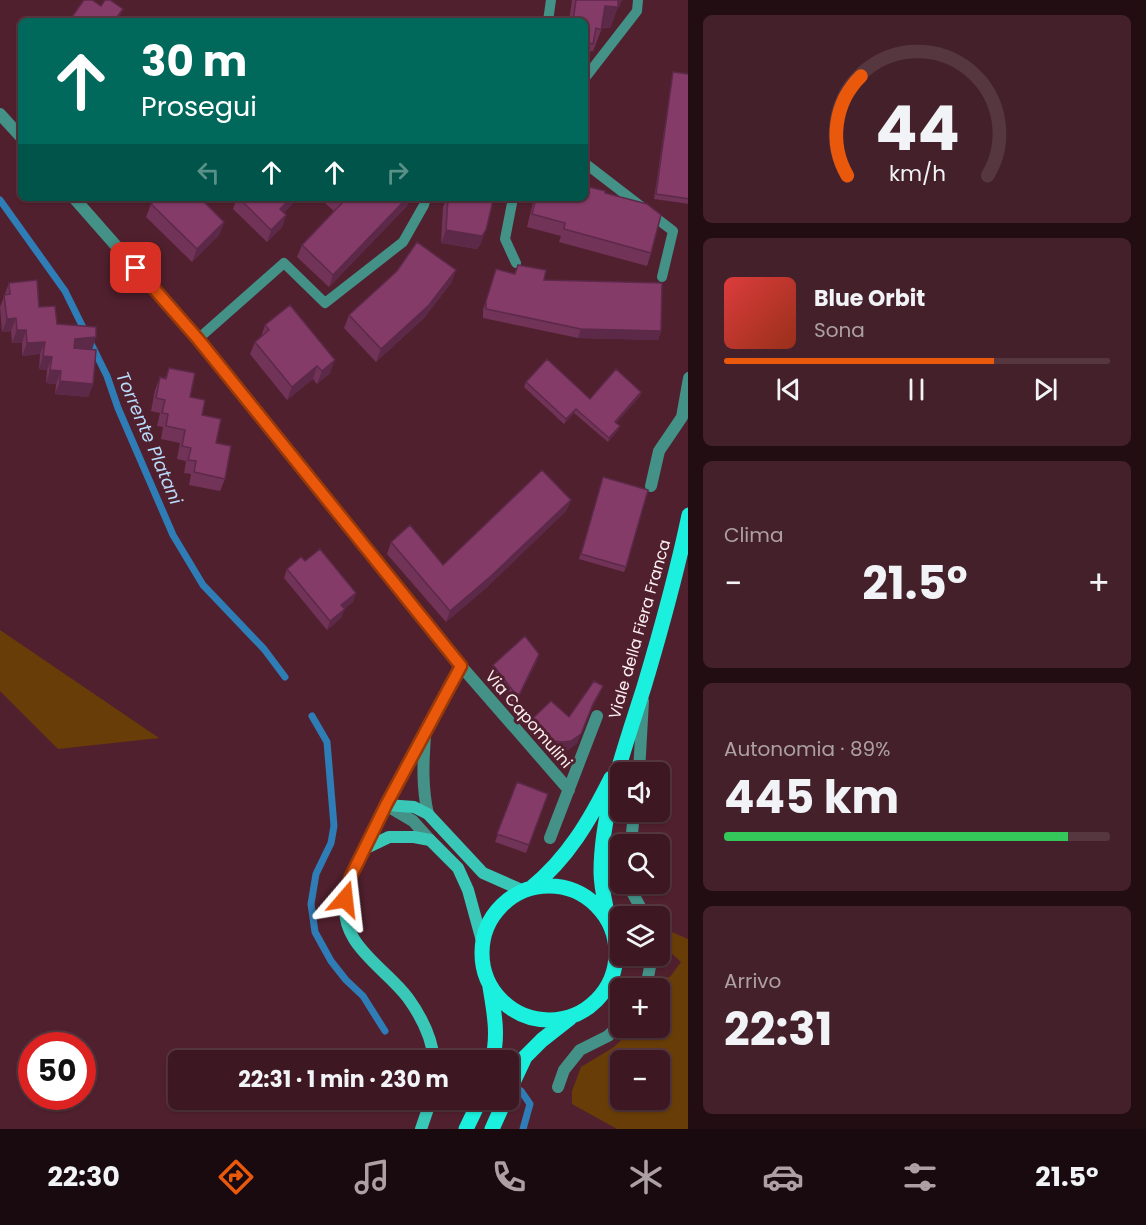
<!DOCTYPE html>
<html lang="it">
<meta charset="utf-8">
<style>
body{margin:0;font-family:Poppins,sans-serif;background:#44212a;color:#f1f3f6;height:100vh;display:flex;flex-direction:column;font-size:22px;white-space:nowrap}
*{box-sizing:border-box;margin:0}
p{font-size:20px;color:#ada0a5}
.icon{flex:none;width:33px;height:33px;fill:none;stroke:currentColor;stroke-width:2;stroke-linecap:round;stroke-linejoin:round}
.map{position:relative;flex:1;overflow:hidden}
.details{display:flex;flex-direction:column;gap:15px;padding:15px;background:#220d13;width:458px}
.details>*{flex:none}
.guide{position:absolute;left:18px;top:18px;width:570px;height:183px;border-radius:9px;box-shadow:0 2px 4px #0004,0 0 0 2px #563740;background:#00695c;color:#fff;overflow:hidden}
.buttons{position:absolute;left:610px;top:762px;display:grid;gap:12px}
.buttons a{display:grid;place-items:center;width:60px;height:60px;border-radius:9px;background:#3d1822;box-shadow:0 2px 4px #0004,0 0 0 2px #563740;font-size:30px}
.speed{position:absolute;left:18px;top:1032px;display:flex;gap:12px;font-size:30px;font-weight:700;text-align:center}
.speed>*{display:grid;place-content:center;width:78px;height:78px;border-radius:50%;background:#3d1822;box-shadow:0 2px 4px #0004,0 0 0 2px #563740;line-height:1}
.speed .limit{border:9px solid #d22;background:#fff;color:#111}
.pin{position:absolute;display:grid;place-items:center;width:51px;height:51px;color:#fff;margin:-26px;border-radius:12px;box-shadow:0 3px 9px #0006}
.me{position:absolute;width:66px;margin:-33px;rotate:17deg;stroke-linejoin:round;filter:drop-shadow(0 0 4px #0008)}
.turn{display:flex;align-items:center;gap:21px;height:126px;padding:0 24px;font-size:27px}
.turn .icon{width:78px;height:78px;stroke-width:2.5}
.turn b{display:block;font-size:42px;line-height:51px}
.lanes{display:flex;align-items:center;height:57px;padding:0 24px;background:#0003;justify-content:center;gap:30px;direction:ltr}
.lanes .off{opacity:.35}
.big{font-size:45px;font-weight:700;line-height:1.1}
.details .card{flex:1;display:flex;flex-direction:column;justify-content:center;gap:9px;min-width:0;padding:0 21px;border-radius:9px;background:#44212a}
.details .dial{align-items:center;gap:0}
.dial svg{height:156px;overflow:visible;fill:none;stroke:#563740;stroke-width:7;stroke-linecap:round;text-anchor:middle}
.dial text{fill:#f1f3f6;stroke:none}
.song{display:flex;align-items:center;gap:18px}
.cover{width:72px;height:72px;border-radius:9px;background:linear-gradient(135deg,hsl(0 70% 55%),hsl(10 70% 35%))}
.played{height:6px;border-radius:3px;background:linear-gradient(90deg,#ea580c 70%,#563740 70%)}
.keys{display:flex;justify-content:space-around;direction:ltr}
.heat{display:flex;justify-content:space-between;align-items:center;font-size:33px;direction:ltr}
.charge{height:9px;border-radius:4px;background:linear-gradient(90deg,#34c759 89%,#563740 0)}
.trip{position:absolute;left:168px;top:1050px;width:351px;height:60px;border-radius:9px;background:#3d1822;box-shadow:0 2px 4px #0004,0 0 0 2px #563740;font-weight:700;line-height:60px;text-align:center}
.tabs{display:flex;height:96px;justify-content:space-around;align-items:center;background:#180a0e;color:#ada0a5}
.tabs .icon{width:42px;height:42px}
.tabs .current{color:#ea580c}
.tabs b{font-size:27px;color:#f1f3f6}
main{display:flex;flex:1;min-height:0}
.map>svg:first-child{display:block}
.green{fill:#683d08;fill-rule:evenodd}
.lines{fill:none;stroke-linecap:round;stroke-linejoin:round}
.stream{stroke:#2f7db6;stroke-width:7}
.service{stroke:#439187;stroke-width:10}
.minor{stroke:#439187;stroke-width:12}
.secondary{stroke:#39c7b7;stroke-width:12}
.primary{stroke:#1af0dd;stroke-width:15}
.wall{fill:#723359}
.shaded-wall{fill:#5c2949}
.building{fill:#843b68;stroke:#5c2949;stroke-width:1.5}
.route-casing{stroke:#983908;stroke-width:15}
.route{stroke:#ea580c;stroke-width:10}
.labels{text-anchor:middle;stroke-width:6;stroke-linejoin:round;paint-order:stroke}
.street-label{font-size:16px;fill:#fdf0f2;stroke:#51202e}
.water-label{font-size:18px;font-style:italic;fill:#b7dbfa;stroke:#51202e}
</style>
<main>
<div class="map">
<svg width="689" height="1129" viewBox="0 0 689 1129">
<rect width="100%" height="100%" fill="#51202e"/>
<path class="green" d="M0,630L159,738L58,749L0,691Z
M660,927L688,939V1129H617L572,1104V1091L581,1067L614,1047L634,1028H660V988H655L658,979L670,977L681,962L660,943ZM621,1060H660V1100H621Z"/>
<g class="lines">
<path class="stream" d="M0,200L65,291L107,376L118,408L173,535L203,585L264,649L285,677
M312,716L327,742L334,826L331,843L316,874L311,904L315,932L331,961L346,980L363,996L385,1031
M521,1091L530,1104L523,1129"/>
<path class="service" d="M548,21L551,0
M585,78L637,11L638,0
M586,164L673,231L662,277
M513,198L505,239L516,263
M198,339L284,263L325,303L403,242L424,205L426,198"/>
<path class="minor" d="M0,114L21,137
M74,198L198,339L461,666L569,790
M651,486L659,451L682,417L689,378
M425,736C423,763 422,788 428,814
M639,772L643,701
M550,838L597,716
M430,840L413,821L386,805L461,666
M631,844L634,812
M630,884L632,892L645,916
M646,988L652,956
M558,1087L564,1070L580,1050L608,1036L621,1024"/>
<path class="secondary" d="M364,849L389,837H414L430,840L458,868L468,890L482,941
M434,1060C432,1038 421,1016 408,998C384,966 337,944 346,897C352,865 372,834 386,805L414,807L428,814L483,873L524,891
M421,1129L431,1100"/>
<path class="primary" d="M482 953a67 67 0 1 1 134 0a67 67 0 1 1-134 0Z
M531,888C568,858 590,820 611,778
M608,917C605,902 601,887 601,872C601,811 626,744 644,687C661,630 677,572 689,515
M490,987C494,1011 499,1037 492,1060
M508,1093L525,1057L542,1040L570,1018
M466,1129L480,1100
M492,1129L505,1100"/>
</g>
<path class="wall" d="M572,0H622L619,7H618L610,28H602L593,51H591L585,65V21H569Z
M673,72L689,74V204L654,199L672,77Z
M605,193L651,253L647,266L559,242L561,236L527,227L534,198H585Z
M237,198H298L284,212L286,215L282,227L267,242L233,209Z
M319,198H410L407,206L329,287L297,257L302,245L334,211Z
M447,198H492L481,243L477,249L441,243L443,207Z
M151,204L224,222L219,235L192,262L146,217Z
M518,265L544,280L661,331L658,340L578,338L483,318V310L496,269L514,274Z
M456,270L451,283L424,318L376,362L344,328L349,315Z
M9,283L39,307L57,324L92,350L93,384L88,397L55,394L56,384L46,383L47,370L39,369L40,354L22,356V343H12L11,331L2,332L0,307Z
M265,325L330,373L317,384L313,379L287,400L250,354L255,342L261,337Z
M169,368L190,397L202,415L216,443L225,479L220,491L189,485L191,474L184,473L186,461L177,459L180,443L161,439L163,427L157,426L160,413L151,411L155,390L160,377L165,378Z
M526,382L590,399L641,392L640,396L616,423L620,426L618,430L608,442L574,413L564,424L524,387Z
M602,482L626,567L624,572L579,559Z
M571,500L566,511L486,588L446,622L387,554L391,542L443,565Z
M305,561L356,593L353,602L344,609L341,618L327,630L284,578L287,569Z
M539,654L536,663L514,706L489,674L493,665Z
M603,686L599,695L589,713L577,743L568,750L559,751L551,749L530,727L533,718L569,717Z
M517,782L548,794L526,853L495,842Z"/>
<path class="shaded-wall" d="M614,0H622L619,7H618L610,28L597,27L605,6Z
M123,9L119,18L117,21H114Z
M291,198H298L276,221L280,209Z
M407,198H410L407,206L329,287L333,275Z
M286,215L282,227L267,242L271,230Z
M224,222L219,235L192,262L197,249Z
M446,230H486L481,243L477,249L441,243Z
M456,270L451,283L424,318L376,362L381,349Z
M16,318L11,331L2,332L7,319Z
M581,329L661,331L658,340L578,338Z
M17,330H26L22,343H12Z
M96,337L92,350L70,352L75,339Z
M45,342L40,354L22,356L27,343Z
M43,356L52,357L47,370L39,369Z
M335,360L330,373L317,384L322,371Z
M317,366L313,379L287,400L292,387Z
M50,370L61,371L56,384L46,383Z
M60,381L93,384L88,397L55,394Z
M641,392L640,396L613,426L615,422Z
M576,409L574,413L564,424L566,419Z
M620,426L618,430L608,442L609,438Z
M571,500L566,511L486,588L446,622L450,611Z
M356,593L353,602L338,614L341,605Z
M345,609L341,618L327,630L330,621Z
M539,654L536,663L514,706L518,697Z
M603,686L599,695L589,713L577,743L568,750L559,751L562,742L593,704Z"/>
<path class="building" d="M84,0H92L101,6L105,0H110L123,9L114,21H69Z
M576,0H618V7L605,6L601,30L596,28L593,44L585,42V21H573Z
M673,72L689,74V199L656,194Z
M585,186L605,191V193L647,204L661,215L651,253L564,229L565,223L532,214L536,198H585Z
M157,198H200L224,222L197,249L151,204Z
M239,198H291L280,209L286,215L271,230Z
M337,198H407L333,275L302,245L342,203Z
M448,198H492V205L486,230L482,236L446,230Z
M417,242L456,270L429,305L381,349L349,315L397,271Z
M518,265L546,270L544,280L662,283L661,331L581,329L486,309V301L496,269L515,274Z
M37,280L39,307L55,306L57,324L96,327V337L75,339L74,348L96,350L93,384L60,381L61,371L50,370L52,357L43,356L45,342L27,343L26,330H17L16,318L7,319L4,295L10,294L9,283Z
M290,305L335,360L322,371L317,366L292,387L255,342L269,330L265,325Z
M547,359L590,399L616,369L641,392L615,422L620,426L609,438L576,409L566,419L526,382Z
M169,368L195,373L190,397L205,400L202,415L221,419L216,443L231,446L225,479L194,472L196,461L188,460L191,448L182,446L185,430L166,426L168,414L162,413L165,400L156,398L160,377L166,379Z
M542,470L571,500L491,576L450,611L391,542L410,525L443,565Z
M603,477L648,490L626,567L581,554Z
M320,549L356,593L341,605L345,609L330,621L287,569L301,557L305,561Z
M525,636L539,654L518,697L493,665Z
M594,681L603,686L593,704L581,734L571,741L562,742L554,741L533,718L551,701L569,717Z
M517,782L548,794L529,845L497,834Z"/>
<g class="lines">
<defs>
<path id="route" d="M136,268L198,339L461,666L386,805L351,876L345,899"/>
</defs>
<use href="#route" class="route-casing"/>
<use href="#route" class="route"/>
</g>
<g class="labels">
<g class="street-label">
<text transform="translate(639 629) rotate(-74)" y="6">Viale della Fiera Franca</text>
<text transform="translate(529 719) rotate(49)" y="6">Via Capomulini</text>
</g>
<g class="water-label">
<text transform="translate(149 438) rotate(67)" y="6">Torrente Platani</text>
</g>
</g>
</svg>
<div class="buttons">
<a><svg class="icon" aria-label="sound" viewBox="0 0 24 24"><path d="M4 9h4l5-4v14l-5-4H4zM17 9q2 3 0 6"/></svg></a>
<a><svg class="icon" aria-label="search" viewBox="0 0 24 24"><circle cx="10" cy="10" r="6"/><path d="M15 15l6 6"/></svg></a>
<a><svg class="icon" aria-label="layers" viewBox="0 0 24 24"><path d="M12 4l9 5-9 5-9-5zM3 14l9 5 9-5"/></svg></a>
<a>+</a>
<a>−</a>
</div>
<div class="speed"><div class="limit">50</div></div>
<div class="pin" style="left:136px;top:268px;background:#d93025"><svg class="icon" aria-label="arrive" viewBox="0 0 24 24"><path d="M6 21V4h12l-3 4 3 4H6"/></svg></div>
<svg class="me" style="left:345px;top:899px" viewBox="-20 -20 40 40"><path d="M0-17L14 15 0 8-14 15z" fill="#ea580c" stroke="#fff" stroke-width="4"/></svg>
<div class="trip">22:31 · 1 min · 230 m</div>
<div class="guide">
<div class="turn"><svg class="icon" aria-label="ahead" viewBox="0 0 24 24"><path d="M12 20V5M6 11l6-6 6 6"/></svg><div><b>30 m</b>Prosegui</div></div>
<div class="lanes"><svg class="icon off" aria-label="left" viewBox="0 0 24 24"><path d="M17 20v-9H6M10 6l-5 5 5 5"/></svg><svg class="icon" aria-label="ahead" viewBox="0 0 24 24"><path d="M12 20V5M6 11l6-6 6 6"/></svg><svg class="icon" aria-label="ahead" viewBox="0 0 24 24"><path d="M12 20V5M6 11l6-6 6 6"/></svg><svg class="icon off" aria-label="right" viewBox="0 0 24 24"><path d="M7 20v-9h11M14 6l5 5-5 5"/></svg></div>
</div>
</div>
<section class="details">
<div class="card dial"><svg viewBox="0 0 100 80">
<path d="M14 69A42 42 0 1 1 86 69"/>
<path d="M14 69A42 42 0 0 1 21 18" stroke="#ea580c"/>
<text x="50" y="56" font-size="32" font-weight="700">44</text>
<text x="50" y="72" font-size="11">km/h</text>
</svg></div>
<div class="card">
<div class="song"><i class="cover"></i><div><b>Blue Orbit</b><p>Sona</p></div></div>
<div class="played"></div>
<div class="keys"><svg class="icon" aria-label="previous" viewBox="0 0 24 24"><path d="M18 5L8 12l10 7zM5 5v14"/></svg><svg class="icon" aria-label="pause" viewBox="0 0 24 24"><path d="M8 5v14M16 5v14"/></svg><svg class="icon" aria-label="next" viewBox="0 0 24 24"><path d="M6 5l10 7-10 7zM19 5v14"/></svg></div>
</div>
<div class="card"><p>Clima</p>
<div class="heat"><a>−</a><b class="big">21.5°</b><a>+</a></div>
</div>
<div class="card"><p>Autonomia · 89%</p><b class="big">445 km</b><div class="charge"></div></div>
<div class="card"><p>Arrivo</p><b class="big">22:31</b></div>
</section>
</main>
<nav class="tabs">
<b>22:30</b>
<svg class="icon current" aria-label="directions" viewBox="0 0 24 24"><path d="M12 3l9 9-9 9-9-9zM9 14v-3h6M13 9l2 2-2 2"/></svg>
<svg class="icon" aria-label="music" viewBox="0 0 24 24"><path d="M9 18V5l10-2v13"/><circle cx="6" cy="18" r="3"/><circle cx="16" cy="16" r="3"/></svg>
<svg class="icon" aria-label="phone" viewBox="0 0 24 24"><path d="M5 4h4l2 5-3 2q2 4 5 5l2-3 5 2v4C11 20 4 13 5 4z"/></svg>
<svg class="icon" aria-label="climate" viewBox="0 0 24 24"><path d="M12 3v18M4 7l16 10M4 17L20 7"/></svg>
<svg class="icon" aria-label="car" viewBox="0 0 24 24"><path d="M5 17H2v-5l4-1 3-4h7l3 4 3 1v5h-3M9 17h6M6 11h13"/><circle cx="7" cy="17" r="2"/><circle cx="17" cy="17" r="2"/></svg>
<svg class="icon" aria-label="filters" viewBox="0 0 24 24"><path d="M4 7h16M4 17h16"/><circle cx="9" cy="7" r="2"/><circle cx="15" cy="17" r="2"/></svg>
<b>21.5°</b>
</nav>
